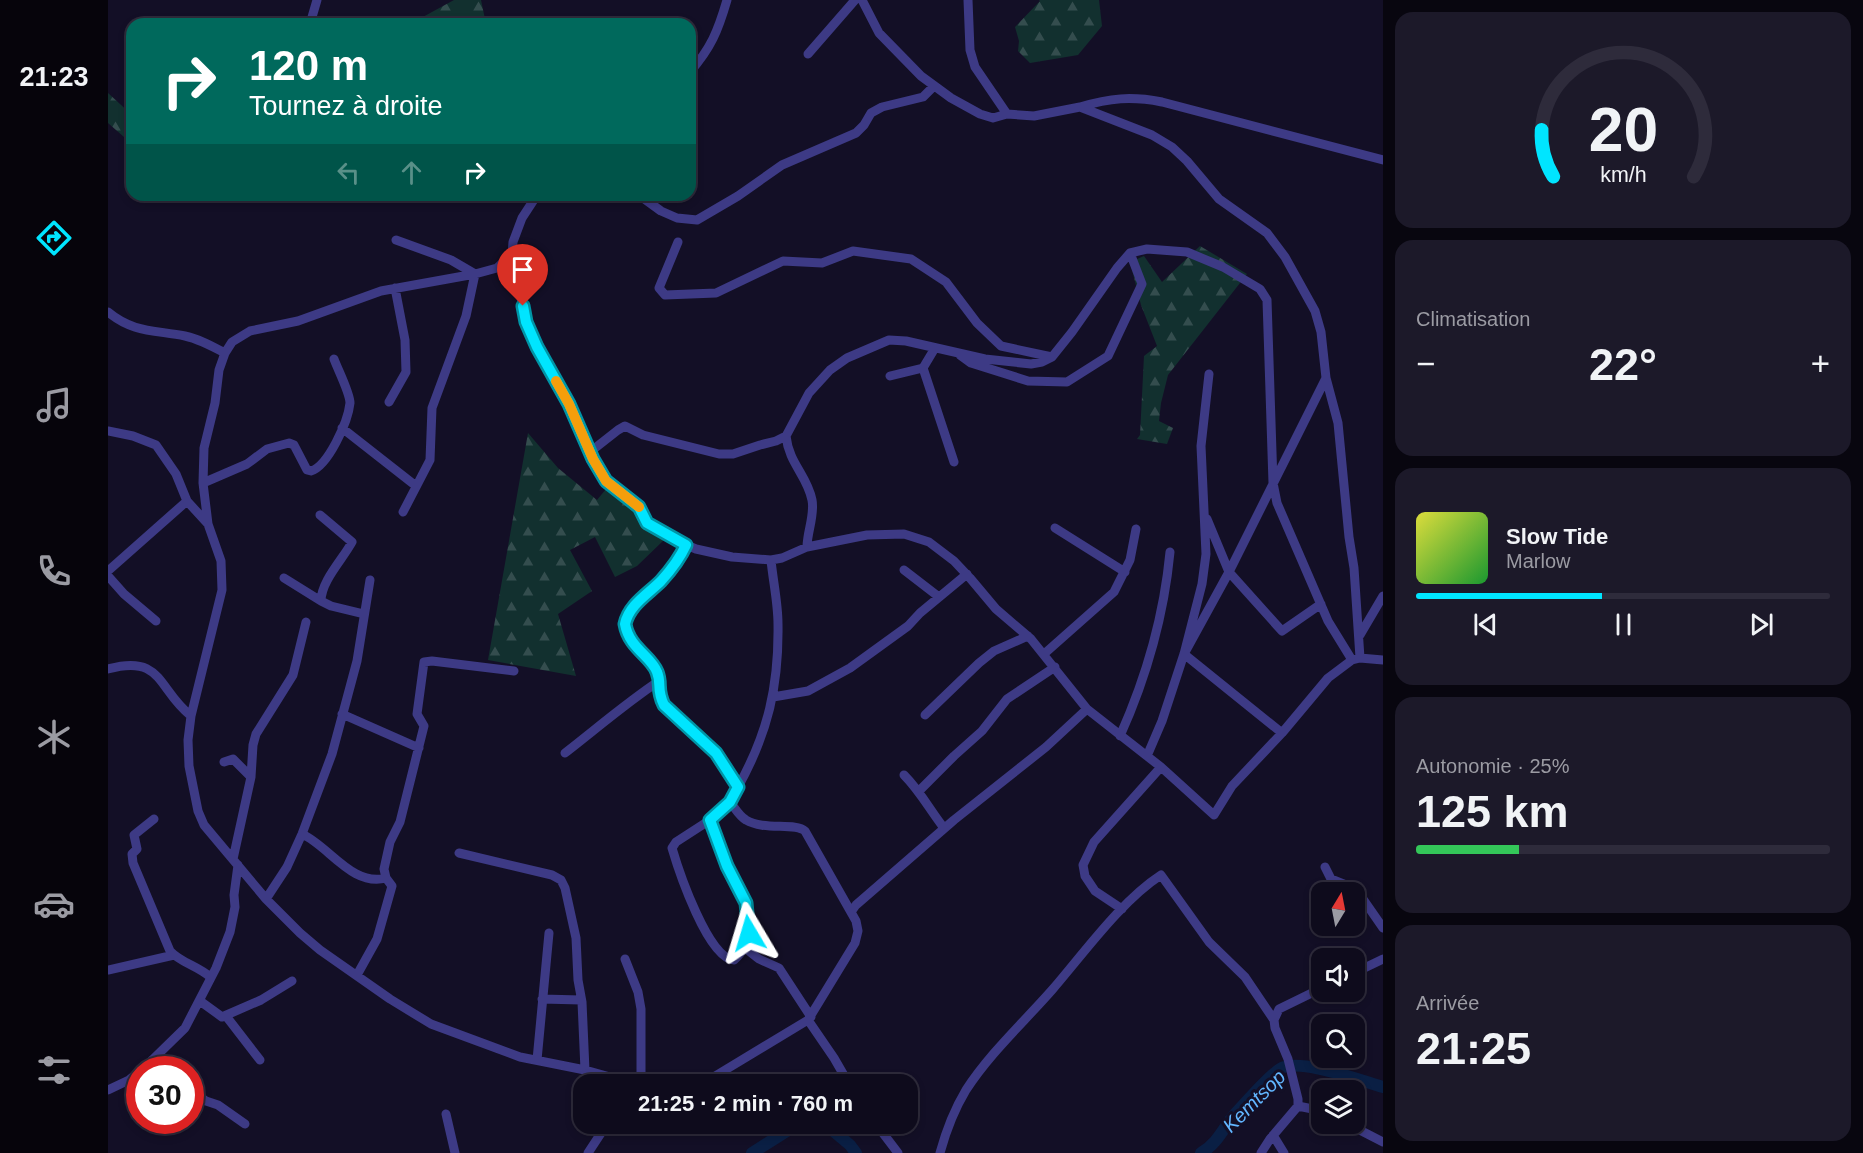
<!DOCTYPE html>
<html lang="fr">
<meta charset="utf-8">
<style>
body{margin:0;font-family:Helvetica,sans-serif;background:#1c1929;color:#f1f3f6;height:100vh;display:flex;flex-direction:column;font-size:22px;white-space:nowrap}
*{box-sizing:border-box;margin:0}
p{font-size:20px;color:#9b9ba3}
.icon{flex:none;width:33px;height:33px;fill:none;stroke:currentColor;stroke-width:2;stroke-linecap:round;stroke-linejoin:round}
.map{position:relative;flex:1;overflow:hidden}
.sheet{display:flex;flex-direction:column;gap:12px;padding:12px;background:#08060f;width:480px}
.sheet>*{flex:none}
.banner{position:absolute;left:18px;top:18px;width:570px;height:183px;border-radius:18px;box-shadow:0 3px 9px #0003,0 0 0 2px #2e2b3b;background:#00695c;color:#fff;overflow:hidden}
.needle{width:39px;rotate:10deg}
.tools{position:absolute;left:1203px;top:882px;display:grid;gap:12px}
.tools a{display:grid;place-items:center;width:54px;height:54px;border-radius:12px;background:#0e0b1c;box-shadow:0 3px 9px #0003,0 0 0 2px #2e2b3b;font-size:30px}
.speed{position:absolute;left:18px;top:1056px;display:flex;gap:12px;font-size:30px;font-weight:700;text-align:center}
.speed>*{display:grid;place-content:center;width:78px;height:78px;border-radius:50%;background:#0e0b1c;box-shadow:0 3px 9px #0003,0 0 0 2px #2e2b3b;line-height:1}
.speed .limit{border:9px solid #d22;background:#fff;color:#111}
.pin{position:absolute;display:grid;place-items:center;width:51px;height:51px;color:#fff;margin:-62px -26px;border-radius:50% 50% 50% 0;rotate:-45deg;box-shadow:0 0 6px #0007}
.pin .icon{rotate:45deg}
.me{position:absolute;width:66px;margin:-33px;rotate:353deg;stroke-linejoin:round;filter:drop-shadow(0 0 4px #0008)}
.turn{display:flex;align-items:center;gap:21px;height:126px;padding:0 24px;font-size:27px}
.turn .icon{width:78px;height:78px;stroke-width:2.5}
.turn b{display:block;font-size:42px;line-height:51px}
.lanes{display:flex;align-items:center;height:57px;padding:0 24px;background:#0003;justify-content:center;gap:30px;direction:ltr}
.lanes .off{opacity:.35}
.big{font-size:45px;font-weight:800;line-height:1.1}
.sheet .card{flex:1;display:flex;flex-direction:column;justify-content:center;gap:9px;min-width:0;padding:0 21px;border-radius:18px;background:#1c1929}
.sheet .dial{align-items:center;gap:0}
.dial svg{height:156px;overflow:visible;fill:none;stroke:#2e2b3b;stroke-width:7;stroke-linecap:round;text-anchor:middle}
.dial text{fill:#f1f3f6;stroke:none}
.song{display:flex;align-items:center;gap:18px}
.cover{width:72px;height:72px;border-radius:9px;background:linear-gradient(135deg,hsl(60 70% 55%),hsl(130 70% 35%))}
.played{height:6px;border-radius:3px;background:linear-gradient(90deg,#00e5ff 45%,#2e2b3b 45%)}
.keys{display:flex;justify-content:space-around;direction:ltr}
.heat{display:flex;justify-content:space-between;align-items:center;font-size:33px;direction:ltr}
.charge{height:9px;border-radius:4px;background:linear-gradient(90deg,#34c759 25%,#2e2b3b 0)}
.trip{position:absolute;left:465px;top:1074px;width:345px;height:60px;border-radius:18px;background:#0e0b1c;box-shadow:0 3px 9px #0003,0 0 0 2px #2e2b3b;font-weight:800;line-height:60px;text-align:center}
main{display:flex;flex:1;min-height:0}
.tabs{display:flex;flex-direction:column;width:108px;justify-content:space-around;align-items:center;background:#06040b;color:#9b9ba3}
.tabs .icon{width:42px;height:42px}
.tabs .active{color:#00e5ff}
.tabs b{font-size:27px;color:#f1f3f6}
.map>svg:first-child{display:block}
.forest{fill:url(#forest-firs)}
.lines{fill:none;stroke-linecap:round;stroke-linejoin:round}
.river{stroke:#0a1f44;stroke-width:12}
.minor{stroke:#3d3a85;stroke-width:9}
.route-casing{stroke:#0095a6;stroke-width:15}
.route{stroke:#00e5ff;stroke-width:10}
.slow{stroke:#f59e0b;stroke-width:10}
.labels{text-anchor:middle;stroke-width:6;stroke-linejoin:round;paint-order:stroke}
.water-label{font-size:20px;font-style:italic;fill:#62b6ff;stroke:#130f26}
</style>
<main>
<nav class="tabs">
<b>21:23</b>
<svg class="icon active" aria-label="directions" viewBox="0 0 24 24"><path d="M12 3l9 9-9 9-9-9zM9 14v-3h6M13 9l2 2-2 2"/></svg>
<svg class="icon" aria-label="music" viewBox="0 0 24 24"><path d="M9 18V5l10-2v13"/><circle cx="6" cy="18" r="3"/><circle cx="16" cy="16" r="3"/></svg>
<svg class="icon" aria-label="phone" viewBox="0 0 24 24"><path d="M5 4h4l2 5-3 2q2 4 5 5l2-3 5 2v4C11 20 4 13 5 4z"/></svg>
<svg class="icon" aria-label="climate" viewBox="0 0 24 24"><path d="M12 3v18M4 7l16 10M4 17L20 7"/></svg>
<svg class="icon" aria-label="car" viewBox="0 0 24 24"><path d="M5 17H2v-5l4-1 3-4h7l3 4 3 1v5h-3M9 17h6M6 11h13"/><circle cx="7" cy="17" r="2"/><circle cx="17" cy="17" r="2"/></svg>
<svg class="icon" aria-label="filters" viewBox="0 0 24 24"><path d="M4 7h16M4 17h16"/><circle cx="9" cy="7" r="2"/><circle cx="15" cy="17" r="2"/></svg>
</nav>
<div class="map">
<svg width="1275" height="1153" viewBox="0 0 1275 1153">
<defs>
<pattern id="forest-firs" width="22" height="20" patternUnits="userSpaceOnUse" patternTransform="scale(1.5)"><rect width="22" height="20" fill="#12302f"/><path d="M5 1l3.5 6h-7zM16 11l3.5 6h-7z" fill="#344d4e"/></pattern>
</defs>
<rect width="100%" height="100%" fill="#130f26"/>
<path class="forest" d="M346,0H373L378,24H302Z
M931,0H991L994,26L970,55L922,63L910,51L911,41L907,27L932,1Z
M0,93L24,115V144L0,123Z
M1092,246L1139,274L1060,375L1053,403L1051,421L1065,428L1059,444L1029,439L1032,435L1036,356L1049,346L1033,305L1022,262L1036,256L1054,282Z
M420,433L450,468L489,500L503,483L533,507L558,538L529,566L507,577L487,537L462,550L484,591L450,614L468,676L380,660Z"/>
<g class="lines">
<path class="river" d="M717,1124L742,1145L748,1153
M644,1153L690,1124
M1093,1153C1109,1144 1115,1129 1126,1115C1138,1103 1158,1078 1172,1069C1190,1057 1254,1081 1275,1087"/>
<path class="minor" d="M754,0L771,33L813,76L843,98L872,114L885,118L899,114L926,116L972,107L1044,135L1064,147L1079,161L1111,199L1159,233L1177,257L1207,311L1213,332L1218,378L1230,423L1241,537L1246,568L1252,658L1275,660
M860,0L862,50L867,67L899,114
M202,24L209,0
M700,54L747,0
M582,72C603,48 610,31 619,0
M972,107C1002,98 1023,96 1054,102L1275,160
M429,195L414,218L405,242L404,254L418,322L429,347L461,404L485,459L497,481L531,507L539,523L564,539L588,549L624,557L663,560L674,558L699,547L759,535L796,534L821,542L846,561L862,578L888,609L923,639L979,709L1053,767L1106,815L1124,786L1174,733L1220,678L1244,660L1252,658
M531,195L553,211L569,218L589,220L630,196L674,165L748,133L756,125L763,113L774,107L815,97L826,86
M154,198V195
M288,240L343,260L367,274L358,316L324,408L322,460L295,512
M570,242L551,288L557,295L608,293L675,261L714,263L745,251L803,259L838,282L869,323L893,346L944,357
M404,254L389,268L367,274L273,291L190,321L142,331L124,342L117,353L111,370L107,403L96,448L95,483L100,524L113,561L114,590L83,716L80,740L81,766L90,811L96,825L158,899L192,933L212,950L282,999L323,1024L412,1057L477,1070L527,1084
M0,312C25,333 47,330 77,336C91,339 104,346 117,353
M827,348L815,368L846,462
M852,355L863,363L920,381L959,382L1000,356L1034,284L1022,253
M782,376L815,368
M281,402L298,372L297,340L287,288
M234,428L308,486
M0,431L25,436L48,445L68,474L79,501L100,524
M678,436C681,464 699,475 704,500C707,515 699,532 699,547
M482,452L510,430L517,426L535,435L611,454H625L652,445L668,441L678,436L701,393L722,370L739,358L781,340L798,341L877,359L923,364L934,362L944,357L964,332L1009,268L1022,253L1039,249L1079,252L1115,267L1152,289L1159,300L1165,483L1169,503L1220,621L1244,660
M95,483L139,464L159,449L181,443L186,445L199,470L203,471C220,466 240,422 242,403C242,393 230,370 226,359
M212,515L244,542C235,559 213,581 213,601L223,606L256,614
M1099,519L1121,572L1174,631L1213,604
M947,528L1017,572
M578,545L574,554L556,579L523,609L517,624L523,640L550,673L551,695L556,705L608,753L630,787L622,802C627,808 631,816 638,820C656,831 687,822 697,831L748,921L750,931L747,943L700,1020L594,1084
M796,570L831,597
M0,571L79,501
M0,576L16,594L48,621
M176,578L213,601
M1252,635L1275,596
M936,654L1006,592L1022,560L1028,529
M0,669C55,654 49,689 83,716
M665,697L700,691L742,668L800,626L812,613L859,574
M234,714L311,748
M817,715L871,663L886,651L920,636
M1174,733L1076,654L1121,572L1218,378
M1012,736C1038,678 1056,615 1062,552
M457,753C488,729 518,703 551,681
M1039,756L1054,721L1076,654L1094,584L1098,554L1093,446L1101,374
M116,762L125,759L143,777L125,859
M796,775C812,791 822,810 836,828
M143,777L145,745L148,734L185,675L198,622
M630,787C660,733 671,686 670,624C670,603 665,581 663,560
M811,791L846,756L874,731L899,699L947,667
M46,819L26,835L29,849L24,854L25,863L62,951C73,963 90,966 102,977
M602,820C606,836 612,853 620,868C624,876 629,884 633,892C645,914 645,944 626,960C600,958 571,872 564,848L568,842L602,820L622,802
M194,834C221,846 244,887 278,878
M351,853L444,875L453,880L457,888L468,938L470,980L474,1002L477,1070
M1217,867L1223,879L1248,889L1275,928
M158,899L179,867L194,834L224,754L249,661L262,580
M1014,909L987,891L977,876L975,865L986,842L1053,767
M743,912L748,905L846,820L938,747L979,709
M637,948L651,959L671,968L703,1017
M517,959L530,992L533,1009V1084
M0,970L66,955
M1246,973L1275,959
M249,975L269,939L284,886L278,878L276,869L282,842L292,822L316,726L309,714L316,662L324,661L406,671
M434,999L473,1000
M92,1001L114,1017L153,1000L184,981
M118,1016L152,1060
M700,1020L726,1058L741,1084
M44,1060L57,1070
M429,1060L441,933
M34,1070L77,1028L108,968L122,932L127,907L126,895L130,865
M82,1089L98,1101L110,1105L137,1124
M0,1090L21,1080L32,1071
M1190,1106L1214,1111
M338,1114L347,1153
M768,1124L790,1153
M1240,1124L1275,1142
M1165,1135L1176,1153
M480,1153L499,1124
M832,1153C838,1131 846,1110 858,1090C882,1053 915,1023 944,990C976,953 1013,901 1053,875L1101,942L1137,977L1166,1020
M1153,1153L1162,1139L1190,1106V1099L1180,1059L1167,1028L1166,1020L1171,1009L1214,988"/>
</g>
<g class="lines">
<defs>
<path id="route" d="M415,306L418,322L429,347L461,404L485,459L498,481L531,507L539,523L578,545C572,558 563,570 553,581C540,594 521,605 517,624C521,648 543,656 549,672C554,684 548,689 556,705L608,753L630,787L622,802L602,820L619,866L638,903L641,933"/>
</defs>
<use href="#route" class="route-casing"/>
<use href="#route" class="route"/>
<path class="slow" d="M448,381L461,404L485,459L498,481L531,507"/>
</g>
<g class="labels">
<g class="water-label">
<text transform="translate(1146 1101) rotate(-45)" y="7">Kemtsop</text>
</g>
</g>
</svg>
<div class="tools">
<a><svg class="needle" viewBox="-14 -14 28 28"><path d="M0-13l5 13h-10z" fill="#e53935"/><path d="M0 13l5-13h-10z" fill="#9b9ba3"/></svg></a>
<a><svg class="icon" aria-label="sound" viewBox="0 0 24 24"><path d="M4 9h4l5-4v14l-5-4H4zM17 9q2 3 0 6"/></svg></a>
<a><svg class="icon" aria-label="search" viewBox="0 0 24 24"><circle cx="10" cy="10" r="6"/><path d="M15 15l6 6"/></svg></a>
<a><svg class="icon" aria-label="layers" viewBox="0 0 24 24"><path d="M12 4l9 5-9 5-9-5zM3 14l9 5 9-5"/></svg></a>
</div>
<div class="speed"><div class="limit">30</div></div>
<div class="pin" style="left:415px;top:306px;background:#d93025"><svg class="icon" aria-label="arrive" viewBox="0 0 24 24"><path d="M6 21V4h12l-3 4 3 4H6"/></svg></div>
<svg class="me" style="left:641px;top:933px" viewBox="-20 -20 40 40"><path d="M0-17L14 15 0 8-14 15z" fill="#00e5ff" stroke="#fff" stroke-width="4"/></svg>
<div class="trip">21:25 · 2 min · 760 m</div>
<div class="banner">
<div class="turn"><svg class="icon" aria-label="right" viewBox="0 0 24 24"><path d="M7 20v-9h11M14 6l5 5-5 5"/></svg><div><b>120 m</b>Tournez à droite</div></div>
<div class="lanes"><svg class="icon off" aria-label="left" viewBox="0 0 24 24"><path d="M17 20v-9H6M10 6l-5 5 5 5"/></svg><svg class="icon off" aria-label="ahead" viewBox="0 0 24 24"><path d="M12 20V5M6 11l6-6 6 6"/></svg><svg class="icon" aria-label="right" viewBox="0 0 24 24"><path d="M7 20v-9h11M14 6l5 5-5 5"/></svg></div>
</div>
</div>
<section class="sheet">
<div class="card dial"><svg viewBox="0 0 100 80">
<path d="M14 69A42 42 0 1 1 86 69"/>
<path d="M14 69A42 42 0 0 1 8 45" stroke="#00e5ff"/>
<text x="50" y="56" font-size="32" font-weight="700">20</text>
<text x="50" y="72" font-size="11">km/h</text>
</svg></div>
<div class="card"><p>Climatisation</p>
<div class="heat"><a>−</a><b class="big">22°</b><a>+</a></div>
</div>
<div class="card">
<div class="song"><i class="cover"></i><div><b>Slow Tide</b><p>Marlow</p></div></div>
<div class="played"></div>
<div class="keys"><svg class="icon" aria-label="previous" viewBox="0 0 24 24"><path d="M18 5L8 12l10 7zM5 5v14"/></svg><svg class="icon" aria-label="pause" viewBox="0 0 24 24"><path d="M8 5v14M16 5v14"/></svg><svg class="icon" aria-label="next" viewBox="0 0 24 24"><path d="M6 5l10 7-10 7zM19 5v14"/></svg></div>
</div>
<div class="card"><p>Autonomie · 25%</p><b class="big">125 km</b><div class="charge"></div></div>
<div class="card"><p>Arrivée</p><b class="big">21:25</b></div>
</section>
</main>
